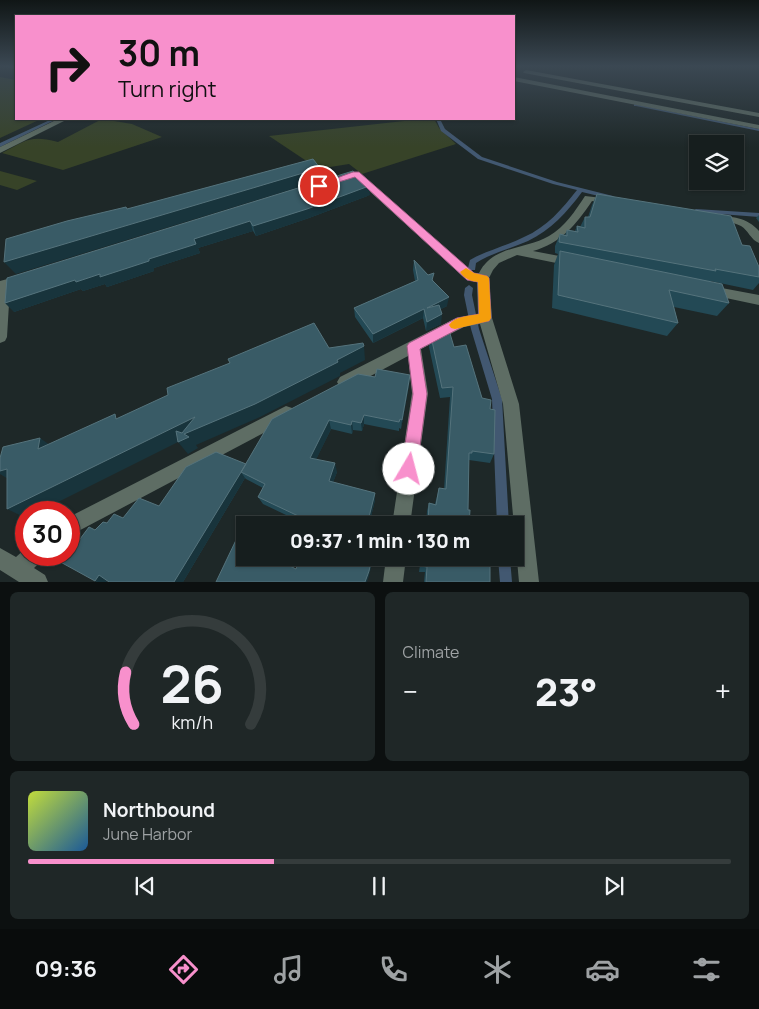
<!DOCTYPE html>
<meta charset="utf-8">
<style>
body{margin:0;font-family:Manrope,sans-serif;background:#1f2727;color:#f1f3f6;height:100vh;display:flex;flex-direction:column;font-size:19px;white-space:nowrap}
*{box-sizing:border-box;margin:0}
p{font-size:16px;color:#9ea2a4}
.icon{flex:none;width:28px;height:28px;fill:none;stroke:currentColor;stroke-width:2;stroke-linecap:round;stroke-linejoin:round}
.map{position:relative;height:582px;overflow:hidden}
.sheet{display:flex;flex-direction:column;gap:10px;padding:10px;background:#0c1010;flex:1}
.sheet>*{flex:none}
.banner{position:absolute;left:15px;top:15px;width:500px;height:105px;border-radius:0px;box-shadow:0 1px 4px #0004,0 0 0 1px #353c3c;background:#f890cc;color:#111;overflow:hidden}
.tools{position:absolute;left:689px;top:135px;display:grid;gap:10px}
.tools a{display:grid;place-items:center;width:55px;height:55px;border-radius:0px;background:#161e1e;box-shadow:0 1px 4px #0004,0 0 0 1px #353c3c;font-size:25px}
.speed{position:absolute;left:15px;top:501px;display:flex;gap:10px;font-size:25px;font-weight:700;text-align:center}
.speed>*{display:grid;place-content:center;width:65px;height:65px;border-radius:50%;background:#161e1e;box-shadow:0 1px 4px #0004,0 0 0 1px #353c3c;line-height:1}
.speed .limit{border:8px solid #d22;background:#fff;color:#111}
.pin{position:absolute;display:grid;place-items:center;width:42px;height:42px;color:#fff;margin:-21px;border:2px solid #fff;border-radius:50%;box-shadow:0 1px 5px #0007}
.me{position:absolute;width:55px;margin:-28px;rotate:8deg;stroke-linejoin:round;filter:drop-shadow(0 0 4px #0008)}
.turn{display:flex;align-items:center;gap:18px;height:105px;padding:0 20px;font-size:22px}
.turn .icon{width:65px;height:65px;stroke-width:2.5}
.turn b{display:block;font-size:35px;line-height:42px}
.big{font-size:38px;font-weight:800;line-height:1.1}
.sheet .tile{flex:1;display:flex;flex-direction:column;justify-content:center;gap:8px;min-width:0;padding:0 18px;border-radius:8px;background:#1f2727}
.sheet .dial{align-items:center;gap:0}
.dial svg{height:130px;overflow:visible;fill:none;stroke:#353c3c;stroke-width:7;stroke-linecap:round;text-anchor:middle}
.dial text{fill:#f1f3f6;stroke:none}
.song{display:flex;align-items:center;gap:15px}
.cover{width:60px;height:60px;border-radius:8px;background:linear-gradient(135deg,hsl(70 70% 55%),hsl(210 70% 35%))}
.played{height:5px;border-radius:2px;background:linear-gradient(90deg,#f890cc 35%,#353c3c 35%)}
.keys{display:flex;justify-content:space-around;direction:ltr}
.heat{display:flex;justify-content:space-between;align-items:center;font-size:28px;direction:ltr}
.sheet .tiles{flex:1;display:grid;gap:10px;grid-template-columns:1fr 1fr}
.tile:last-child{grid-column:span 2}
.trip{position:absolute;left:236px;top:516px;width:288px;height:50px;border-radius:0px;background:#161e1e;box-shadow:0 1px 4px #0004,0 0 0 1px #353c3c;font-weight:800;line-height:50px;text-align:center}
.tab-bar{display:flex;height:80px;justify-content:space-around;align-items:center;background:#090c0c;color:#9ea2a4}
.tab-bar .icon{width:35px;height:35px}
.tab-bar .current{color:#f890cc}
.tab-bar b{font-size:22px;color:#f1f3f6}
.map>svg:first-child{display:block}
.green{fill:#374328}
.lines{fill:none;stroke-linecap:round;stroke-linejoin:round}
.stream{fill:#425871;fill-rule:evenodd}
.minor{fill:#5e6d64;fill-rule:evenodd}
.wall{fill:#234955}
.shaded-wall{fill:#18343c}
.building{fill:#395b66;stroke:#55737c}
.route{fill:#f890cc;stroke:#a15e85}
.slow{fill:#f59e0b}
</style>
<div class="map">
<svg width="759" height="582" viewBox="0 0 759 582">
<rect width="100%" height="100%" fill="#1e2828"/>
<path class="green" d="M0,77L16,80V119H41L0,138Z
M102,119L132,124L162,137L63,170L2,153C27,140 30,135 58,142Z
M422,119H434L439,128L456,144L362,174L349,164L324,168H317L269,136Z
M0,171L37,181L17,190L0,185Z"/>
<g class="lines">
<path class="stream" d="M634,104L759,129V131L636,106H634Z
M52,119H57L0,147V143Z
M436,119H440L445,129L482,157L557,182L613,196L614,197L611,199L582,192C567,212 551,230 528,241C512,248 496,252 481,260L476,263L475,270H469L468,268L470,260C487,250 506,246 524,237C547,227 562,209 577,190L553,184L478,159L441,131Z
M696,209L759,213V217L694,212L693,211Z
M469,285L473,288L472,295L479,329L502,399L509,525H497L492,399L471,329L464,295L465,288Z
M498,558H510L512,582H500Z"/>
<path class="minor" d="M526,70L759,113V117L524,73L523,72Z
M514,77L759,125V129L514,81Z
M58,119H68L0,153V147Z
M358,173L361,174L474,273H479C493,245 525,250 549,236C565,227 575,211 585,196L611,199L616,202L611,205L592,201C576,225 561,243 533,251L575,259L577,262L575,265L571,266L517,255L499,263L493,270L489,278L492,318L519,404L539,582H519L503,404L480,324L464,327L421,349L428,393L410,525H392L412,393L408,356L350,387L345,389L340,387L337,382L340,377L456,318L478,314L477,282L467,280L355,178L353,176Z
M715,215C732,217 747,217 759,231V243C751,240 748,230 741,226C732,221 721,222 711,220L710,218L711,216Z
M22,275L28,279L26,282L10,287L7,337L5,341L0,343V281Z
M711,286L759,295V305L707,294L705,291L707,288Z
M286,406L292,408L294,413L292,418L69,536V517Z
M0,548L16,557L26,548V555H43L40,562L34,568L45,575L48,582H19L0,570Z
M386,558H406L403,582H383Z"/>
</g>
<path class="wall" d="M3,66H16V69Z
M597,194L742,245L759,277V283L753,290L710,281L729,303L717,316L674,307L678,323L667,336L552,308L554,265L558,254L555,253V246L560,234L565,235L567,230L575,231L577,226L580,227L585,217H588L592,205Z
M370,195L309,218L256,236L253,231L198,248L200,253L154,268V271L107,287L105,284L83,291L81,289L14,312L7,278Z
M759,215V222L756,218Z
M414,260L433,280L447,306L441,309V324L426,331L423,318L373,343L355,317L354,308L415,281L413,270Z
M431,336L454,347L482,398L490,409L494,454L490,463L469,460L468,510L469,525H426L427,511L429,503L435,504L439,488L444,489L450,397L440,398L429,347Z
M410,375L409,385L401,429L399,428V431L364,424L362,431L353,430L352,434L331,429L316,459L337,472L333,482L375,493V500L369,525H307L263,504L258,497L263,488L246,479L245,478L183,582H109L107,580L106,582H98L95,581L80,539L107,523L159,506L246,464L375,377Z
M421,558H490V582H424L425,572H419Z"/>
<path class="shaded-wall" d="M320,168L322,180L16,274L4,262Z
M369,186L370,195L309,218L256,236L253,226Z
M250,221L253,231L198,248L200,253L154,268V271L107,287L105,284L83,291L81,289L14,312L5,303L75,280L100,274L149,259L194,239Z
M449,297L447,306L426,317L427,308Z
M424,309L423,318L373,343V334Z
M442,314L441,324L426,331L427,322Z
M364,346L365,360L340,373V376L260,417L196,445L198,448L188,454L178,442L38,512H26V518L7,509L195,417L337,360Z
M410,375L409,385L401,429L402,420Z
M364,415V424L362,431L361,423Z
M329,420L331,429L313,466L310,458Z
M352,421L353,430L352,434L351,425Z
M40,438L57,450L38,449Z
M335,463L337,472L331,488L329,481Z
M7,469L15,483L0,474V471Z
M241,472L245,478L183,582H174Z
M375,493V500L369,525H367Z
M372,558H373L369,576L367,582H365Z
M99,575L108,579L106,582H98L95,581Z"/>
<path class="building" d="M313,159L320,168L4,262L6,239L67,221L126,207L127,209Z
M353,171L369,186L307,209L253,226L250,221L194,239L196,244L149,259V261L100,277V274L76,282L75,280L5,303L7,278Z
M597,194L731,216L742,245L750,246L759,267V277L715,269L716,271L559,242L560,234L567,236V230L578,232L577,226L585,228V217H590Z
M560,251L722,284L729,303L669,290L678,323L558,295Z
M414,260L428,275L434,273L432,280L449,297L427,308L439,305L442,314L427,322L424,309L373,334L354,308L418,280Z
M314,323L329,348L363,343L364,346L337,360L338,362L255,404L184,434L189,437L178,442L176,431L182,433L195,417L7,509V469L0,471V458L3,447L40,438L38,449L115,414L116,419L168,395L167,388L230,363L228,359Z
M448,327L454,347L466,345L482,398L491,400L490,409L495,410L494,454L472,451V453H469L468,510H470L469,525H428L429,503L436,505L439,488L446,489L453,387L442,388L431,336Z
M377,369L410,375L402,420L400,419L399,422L364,415L361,423L352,421L351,425L329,420L310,458L335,463L329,481L375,493L367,525H311V522L258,497L265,484L241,472L272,419L358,374L375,377Z
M216,452L246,464L174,582H109L99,575L95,581L55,559L58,555H69V541L73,536L80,539L89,527L95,530L103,522L107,523L114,514L123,518L139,498L159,506L186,467Z
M237,538L245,542V558H274L296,569L300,558H372L369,571L365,582H216Z
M422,558H490V582H426L427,567L421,566Z"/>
<linearGradient id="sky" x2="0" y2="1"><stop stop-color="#101616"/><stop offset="0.45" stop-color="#3b4853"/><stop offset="1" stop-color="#3b4853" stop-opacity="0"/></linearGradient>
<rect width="759" height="147" fill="url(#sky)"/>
<path class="route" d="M353,172H359L474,273L487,276L489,278L491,318L489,321L464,326L420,349L427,394L417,469L414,474L409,477L403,474L401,469L413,394L407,346L409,343L457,318L479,314L478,282L467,280L355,177L319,188L315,186Z"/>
<path class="slow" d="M466,268L474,273L487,276L489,278L491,318L489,321L455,329L451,328L449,325C455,316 469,316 479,314L478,282C470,281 465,279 460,272Z"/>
</svg>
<div class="tools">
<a><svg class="icon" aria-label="layers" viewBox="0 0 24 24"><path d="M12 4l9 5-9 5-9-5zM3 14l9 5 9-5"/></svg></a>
</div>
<div class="speed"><div class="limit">30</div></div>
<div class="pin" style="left:319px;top:186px;background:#d93025"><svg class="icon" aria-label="arrive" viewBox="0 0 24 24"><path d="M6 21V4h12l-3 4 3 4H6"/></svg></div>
<svg class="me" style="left:409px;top:469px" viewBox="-20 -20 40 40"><circle r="19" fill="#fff"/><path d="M0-13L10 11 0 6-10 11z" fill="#f890cc"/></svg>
<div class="trip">09:37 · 1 min · 130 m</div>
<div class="banner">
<div class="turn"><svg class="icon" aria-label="right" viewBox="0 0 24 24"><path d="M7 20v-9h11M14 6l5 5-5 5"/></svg><div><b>30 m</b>Turn right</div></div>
</div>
</div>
<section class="sheet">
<div class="tiles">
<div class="tile dial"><svg viewBox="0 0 100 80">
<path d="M14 69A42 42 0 1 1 86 69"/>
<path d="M14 69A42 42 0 0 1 9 37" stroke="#f890cc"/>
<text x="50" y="56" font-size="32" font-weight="700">26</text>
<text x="50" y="72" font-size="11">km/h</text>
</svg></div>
<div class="tile"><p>Climate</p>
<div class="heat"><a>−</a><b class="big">23°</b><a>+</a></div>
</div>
<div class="tile">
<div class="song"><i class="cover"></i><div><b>Northbound</b><p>June Harbor</p></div></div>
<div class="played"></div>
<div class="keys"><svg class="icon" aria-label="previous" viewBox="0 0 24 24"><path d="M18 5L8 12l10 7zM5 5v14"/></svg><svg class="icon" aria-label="pause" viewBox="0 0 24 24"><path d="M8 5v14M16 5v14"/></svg><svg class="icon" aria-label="next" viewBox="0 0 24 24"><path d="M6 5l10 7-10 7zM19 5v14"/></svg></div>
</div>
</div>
</section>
<nav class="tab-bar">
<b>09:36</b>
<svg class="icon current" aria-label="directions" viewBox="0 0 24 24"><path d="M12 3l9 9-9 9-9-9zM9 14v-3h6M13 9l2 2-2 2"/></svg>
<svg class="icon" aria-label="music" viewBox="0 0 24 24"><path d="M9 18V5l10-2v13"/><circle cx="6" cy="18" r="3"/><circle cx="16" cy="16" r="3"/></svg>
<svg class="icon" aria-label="phone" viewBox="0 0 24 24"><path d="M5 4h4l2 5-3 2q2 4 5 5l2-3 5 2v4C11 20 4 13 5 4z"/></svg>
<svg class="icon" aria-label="climate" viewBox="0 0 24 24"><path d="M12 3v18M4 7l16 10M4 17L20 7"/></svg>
<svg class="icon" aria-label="car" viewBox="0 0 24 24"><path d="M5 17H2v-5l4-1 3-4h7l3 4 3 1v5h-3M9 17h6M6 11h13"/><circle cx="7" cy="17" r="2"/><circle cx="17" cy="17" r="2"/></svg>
<svg class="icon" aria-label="filters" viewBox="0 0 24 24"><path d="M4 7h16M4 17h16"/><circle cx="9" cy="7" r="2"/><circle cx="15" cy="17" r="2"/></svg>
</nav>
